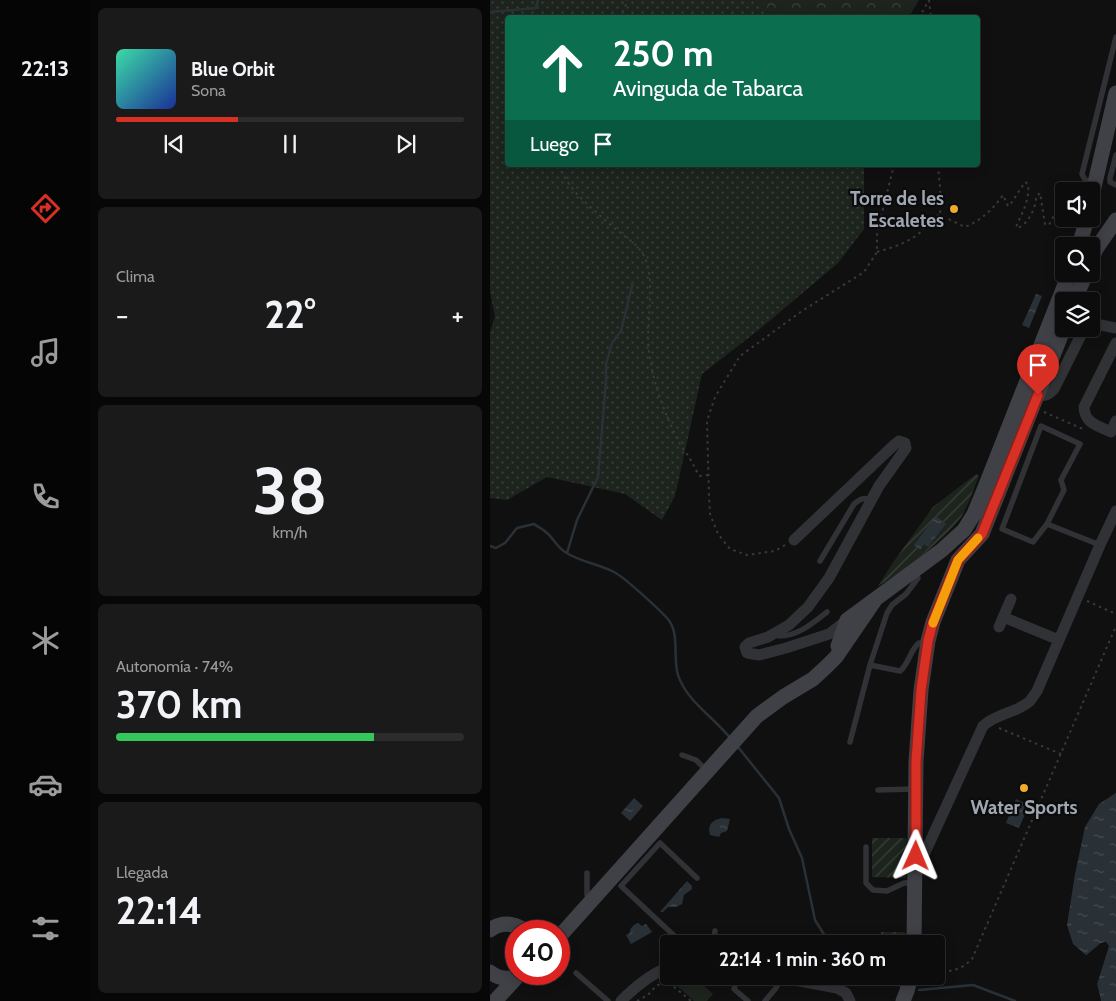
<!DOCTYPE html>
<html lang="es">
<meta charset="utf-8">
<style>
body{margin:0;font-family:Cabin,sans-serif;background:#1a1a1b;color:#f1f3f6;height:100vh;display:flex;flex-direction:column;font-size:19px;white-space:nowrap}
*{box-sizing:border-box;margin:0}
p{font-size:16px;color:#9a9b9d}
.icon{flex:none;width:28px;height:28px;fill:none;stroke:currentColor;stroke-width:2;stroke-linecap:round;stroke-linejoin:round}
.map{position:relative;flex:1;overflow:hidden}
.panel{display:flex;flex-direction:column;gap:8px;padding:8px;background:#070707;width:400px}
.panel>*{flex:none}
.guide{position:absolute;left:15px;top:15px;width:475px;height:152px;border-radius:5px;box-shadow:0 2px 12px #0003,0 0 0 1px #2c2c2e;background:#0b6e4f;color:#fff;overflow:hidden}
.controls{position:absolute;left:565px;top:182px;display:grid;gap:10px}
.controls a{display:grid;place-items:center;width:45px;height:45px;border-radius:5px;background:#0c0c0d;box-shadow:0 2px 12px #0003,0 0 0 1px #2c2c2e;font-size:25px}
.speed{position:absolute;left:15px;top:920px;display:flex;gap:10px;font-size:25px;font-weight:700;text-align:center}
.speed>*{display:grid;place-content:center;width:65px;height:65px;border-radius:50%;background:#0c0c0d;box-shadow:0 2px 12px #0003,0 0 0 1px #2c2c2e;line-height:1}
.speed .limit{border:8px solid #d22;background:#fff;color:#111}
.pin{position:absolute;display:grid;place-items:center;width:42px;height:42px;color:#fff;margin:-51px -21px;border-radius:50% 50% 50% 0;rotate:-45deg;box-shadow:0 0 5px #0007}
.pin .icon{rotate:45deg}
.me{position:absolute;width:55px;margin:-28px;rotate:1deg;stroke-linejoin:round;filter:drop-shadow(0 0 4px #0008)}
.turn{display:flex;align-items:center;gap:18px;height:105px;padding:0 25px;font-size:22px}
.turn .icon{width:65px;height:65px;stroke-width:2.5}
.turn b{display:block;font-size:35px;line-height:42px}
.then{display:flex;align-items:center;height:48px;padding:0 25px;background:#0003;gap:10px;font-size:19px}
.big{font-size:38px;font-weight:800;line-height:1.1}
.panel .tile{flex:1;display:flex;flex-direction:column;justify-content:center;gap:8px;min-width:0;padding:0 18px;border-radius:8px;background:#1a1a1b}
.panel .dial{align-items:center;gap:0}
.dial b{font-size:65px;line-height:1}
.song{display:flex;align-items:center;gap:15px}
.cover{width:60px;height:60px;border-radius:8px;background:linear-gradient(135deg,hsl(160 70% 55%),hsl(230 70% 35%))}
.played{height:5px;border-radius:2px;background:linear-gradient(90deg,#d93025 35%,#2c2c2e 35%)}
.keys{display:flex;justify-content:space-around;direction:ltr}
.heat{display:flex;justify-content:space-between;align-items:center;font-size:28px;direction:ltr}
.charge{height:8px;border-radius:4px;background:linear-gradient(90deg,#34c759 74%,#2c2c2e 0)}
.trip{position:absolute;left:170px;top:935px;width:285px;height:50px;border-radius:5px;background:#0c0c0d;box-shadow:0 2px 12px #0003,0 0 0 1px #2c2c2e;font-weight:800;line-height:50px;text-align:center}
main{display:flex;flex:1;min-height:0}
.menu{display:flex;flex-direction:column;width:90px;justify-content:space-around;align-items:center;background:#050505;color:#9a9b9d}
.menu .icon{width:35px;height:35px}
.menu .current{color:#d93025}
.menu b{font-size:22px;color:#f1f3f6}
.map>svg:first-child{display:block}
.grass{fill:url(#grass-dots)}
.forest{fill:url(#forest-crowns)}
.garden{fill:url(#garden-furrows)}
.pitch{fill:#1c241d}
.water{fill:url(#water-ripples)}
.pier{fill:#101011}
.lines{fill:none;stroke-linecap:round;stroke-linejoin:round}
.stream{stroke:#293137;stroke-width:2.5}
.path{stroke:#37393d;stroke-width:2;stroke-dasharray:2.5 4;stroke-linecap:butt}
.lane{stroke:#313236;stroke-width:5.5}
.street{stroke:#313236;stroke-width:11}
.secondary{stroke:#3f4146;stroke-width:15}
.route-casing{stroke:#8d1f18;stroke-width:12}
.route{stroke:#d93025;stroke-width:9}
.slow{stroke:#f59e0b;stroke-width:9}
.poi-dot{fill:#efaa2a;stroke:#0b0b0c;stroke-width:2}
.labels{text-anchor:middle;stroke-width:4.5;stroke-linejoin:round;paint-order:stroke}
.poi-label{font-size:19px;font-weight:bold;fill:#a1a7b2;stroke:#0b0b0c;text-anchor:end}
</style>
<main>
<nav class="menu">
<b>22:13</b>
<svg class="icon current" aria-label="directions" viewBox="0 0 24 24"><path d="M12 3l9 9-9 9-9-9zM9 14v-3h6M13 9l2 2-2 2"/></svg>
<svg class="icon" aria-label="music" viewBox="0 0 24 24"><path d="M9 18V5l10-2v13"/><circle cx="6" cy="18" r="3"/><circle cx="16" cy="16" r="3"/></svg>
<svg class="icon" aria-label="phone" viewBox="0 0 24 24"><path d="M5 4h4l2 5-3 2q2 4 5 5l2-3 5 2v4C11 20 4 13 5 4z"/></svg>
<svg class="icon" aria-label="climate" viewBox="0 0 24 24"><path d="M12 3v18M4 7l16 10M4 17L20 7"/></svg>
<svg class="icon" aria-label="car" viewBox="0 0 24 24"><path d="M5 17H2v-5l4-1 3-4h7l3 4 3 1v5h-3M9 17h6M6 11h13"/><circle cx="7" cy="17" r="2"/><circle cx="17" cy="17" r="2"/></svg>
<svg class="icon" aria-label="filters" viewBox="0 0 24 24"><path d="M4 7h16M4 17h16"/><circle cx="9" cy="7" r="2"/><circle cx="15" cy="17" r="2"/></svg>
</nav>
<section class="panel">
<div class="tile">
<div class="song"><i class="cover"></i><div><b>Blue Orbit</b><p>Sona</p></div></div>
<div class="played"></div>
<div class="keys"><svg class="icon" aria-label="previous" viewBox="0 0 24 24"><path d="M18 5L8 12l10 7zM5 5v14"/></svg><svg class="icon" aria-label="pause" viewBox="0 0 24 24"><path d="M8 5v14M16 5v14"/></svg><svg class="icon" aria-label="next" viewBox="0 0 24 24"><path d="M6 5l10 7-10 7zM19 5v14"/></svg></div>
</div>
<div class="tile"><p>Clima</p>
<div class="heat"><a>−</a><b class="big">22°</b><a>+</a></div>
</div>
<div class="tile dial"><b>38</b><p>km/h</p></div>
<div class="tile"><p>Autonomía · 74%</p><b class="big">370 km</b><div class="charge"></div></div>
<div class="tile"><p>Llegada</p><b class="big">22:14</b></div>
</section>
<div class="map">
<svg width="626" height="1001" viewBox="0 0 626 1001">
<defs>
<pattern id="grass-dots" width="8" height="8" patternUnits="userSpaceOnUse" patternTransform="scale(1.25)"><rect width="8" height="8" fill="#1c241d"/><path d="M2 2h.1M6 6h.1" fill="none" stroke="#3a413b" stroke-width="1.8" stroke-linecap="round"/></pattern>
<pattern id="forest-crowns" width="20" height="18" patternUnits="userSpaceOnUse" patternTransform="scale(1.25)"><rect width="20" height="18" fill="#1c241d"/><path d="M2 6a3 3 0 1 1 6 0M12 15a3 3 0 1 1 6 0" fill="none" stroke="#3a413b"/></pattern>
<pattern id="garden-furrows" width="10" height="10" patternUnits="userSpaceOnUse" patternTransform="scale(1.25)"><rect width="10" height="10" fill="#1c241d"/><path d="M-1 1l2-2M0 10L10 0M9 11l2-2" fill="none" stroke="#3a413b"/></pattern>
<pattern id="water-ripples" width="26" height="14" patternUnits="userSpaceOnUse" patternTransform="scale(1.25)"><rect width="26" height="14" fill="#293137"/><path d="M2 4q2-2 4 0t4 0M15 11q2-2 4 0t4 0" fill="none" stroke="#454c52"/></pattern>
</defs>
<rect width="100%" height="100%" fill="#101011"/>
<path class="grass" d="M0,0H429L418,18H18V165H374V229L348,263L271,328L212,374L185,496L172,520L135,494L57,477L17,500L0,498V332L5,317L0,291Z"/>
<path class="forest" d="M269,0H429L415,18L277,17L269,3Z"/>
<path class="garden" d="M486,474L489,476C484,488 480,501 474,512C464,533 409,575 388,586L402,564L443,507Z
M382,838H417L416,878L382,877Z
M391,932H415L414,944H390Z"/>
<path class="pitch" d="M196,976H203L223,994L217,1001H204L187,986Z"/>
<path class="water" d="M546,294L552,296L539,328L532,325Z
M446,516L456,524L438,547L434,544L430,550L424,545Z
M626,793V1001H611L607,984L619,946L616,942L611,943L597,956L583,944L577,925L585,874L595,827L609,804Z
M144,798L153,806L140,821L131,813Z
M526,799L539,805L529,828L516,823Z
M232,818L240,819L237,831L231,833L229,837L220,835C217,825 222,820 232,818Z
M197,881L202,886V889L194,895L192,904L186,907H178L173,912H170Z
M148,923L152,926L156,924L162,932L141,944L136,935L140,933C139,929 144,924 148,923Z"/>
<path class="pier" d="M616,942L618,947L607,984L611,1001H609L604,983L616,946L612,945L598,958L594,957L611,943Z"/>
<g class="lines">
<path class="stream" d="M0,12L46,8L48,0
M0,546L6,548L15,543L27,528L44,524C48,527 53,529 57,533C63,538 67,547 75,552C90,562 109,564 124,572C134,577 175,614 180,622C189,636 183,659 188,675C197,702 224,717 241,739
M77,553L87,520L108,477L116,381V364L122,343L131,331L143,282
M248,747L289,798L299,829L312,858L325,920L340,944
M377,976L412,986
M429,990L483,985L525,1001"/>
<path class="path" d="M439,0L441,18
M129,18L135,8L137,0
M429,18L439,0
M69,165C76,189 108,214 127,230C136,238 148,244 154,256C165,277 158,315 158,339C159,372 173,411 188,440C191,447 197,453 200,459C204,465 205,470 210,476L219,475
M448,165L451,199L450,215
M580,191L590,184
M387,252C401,248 414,244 427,235C438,227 434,220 450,215L475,227C492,220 503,209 513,195L518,206L520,205L535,182L538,184C540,200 532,213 526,227L528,228C538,224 546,208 546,197L550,193L555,224L559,225L574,197
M554,412L593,429
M295,545L285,551L257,555L240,549L228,534L220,514L219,496L217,421L225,397L250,356L312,311L374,272L387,252V233L404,165
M597,601L626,614
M509,728L571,754
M446,971C461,972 471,970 482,959L626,626
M147,1001L158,995L166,986L177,981L201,1001"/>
<path class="lane" d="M626,155L620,178V182L626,185
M605,182L595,180L592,174L626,37
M557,524L574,490L571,480L590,444L551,426L512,529L543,542L557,524L610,545
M330,561L364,504C370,499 374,497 381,500
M288,633L289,636C308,636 323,623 337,612
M380,665L410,671C419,664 420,650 429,643L437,645
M360,742L380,665L397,613L402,605L416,594L428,578L424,573
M192,755L206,760L216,770
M388,790L424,789
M376,847V883L383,890L397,891L414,883L425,882
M97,873V895L101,899
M193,944L131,886L170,843L207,878
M223,944L225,931
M86,973L118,1001
M248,976L244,989L258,1001
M275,1001L286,988L291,978"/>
<path class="street" d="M601,323L626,328
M626,343L594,407C595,424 607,425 621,432L626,421
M548,395C555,397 559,394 564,389L594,329
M304,540L404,445L409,441L415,443L416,448L389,486L339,578L318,607L299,625L278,637L259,643L255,647L257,653L269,655L296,648L339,634L357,620
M513,617L569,640
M509,627L521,599
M427,870L493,726C507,713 527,713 540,701C542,698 545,694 547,691L610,545L626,511
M283,976L347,988L356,993L360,1001
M131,1001C145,987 160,974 179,967"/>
<path class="secondary" d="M601,200L626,93
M589,246L597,219
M601,261L606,249L626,220
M584,301L596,274
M348,646L357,620L452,550L474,530L484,514L494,490L579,274
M0,930C12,921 24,923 36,931
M69,937L267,716L293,697L323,679L337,666L346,657L385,600
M424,944L426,762L431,690L438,641L443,622L468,560L492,534L574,328
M0,972C10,980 21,980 31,974
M5,1001L28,976
M413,1001L417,991L421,976"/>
</g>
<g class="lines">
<defs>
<path id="route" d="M426,856V762L431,690L438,641L443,622L468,560L492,534L548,395"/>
</defs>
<use href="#route" class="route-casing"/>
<use href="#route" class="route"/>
<path class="slow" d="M443,623L468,560L488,538"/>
</g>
<g class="poi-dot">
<circle cx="464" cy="209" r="5"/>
<circle cx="534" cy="788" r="5"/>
</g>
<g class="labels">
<g class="poi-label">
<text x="454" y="205">Torre de les<tspan x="454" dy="22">Escaletes</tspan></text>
<text x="534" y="814" text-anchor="middle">Water Sports</text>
</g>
</g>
</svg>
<div class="controls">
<a><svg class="icon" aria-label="sound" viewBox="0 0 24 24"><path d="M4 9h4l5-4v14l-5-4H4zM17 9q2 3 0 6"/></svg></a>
<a><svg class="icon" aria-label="search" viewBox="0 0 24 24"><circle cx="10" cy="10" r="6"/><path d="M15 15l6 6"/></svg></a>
<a><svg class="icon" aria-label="layers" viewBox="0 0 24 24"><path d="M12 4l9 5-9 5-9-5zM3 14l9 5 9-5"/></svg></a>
</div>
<div class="speed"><div class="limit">40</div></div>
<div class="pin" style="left:548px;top:395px;background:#d93025"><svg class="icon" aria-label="arrive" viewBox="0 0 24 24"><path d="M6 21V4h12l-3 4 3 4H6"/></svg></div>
<svg class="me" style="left:426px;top:856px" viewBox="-20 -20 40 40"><path d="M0-17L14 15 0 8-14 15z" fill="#d93025" stroke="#fff" stroke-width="4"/></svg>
<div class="trip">22:14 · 1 min · 360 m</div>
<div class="guide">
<div class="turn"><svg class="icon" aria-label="ahead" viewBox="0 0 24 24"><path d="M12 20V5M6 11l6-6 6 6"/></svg><div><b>250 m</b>Avinguda de Tabarca</div></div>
<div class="then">Luego<svg class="icon" aria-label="arrive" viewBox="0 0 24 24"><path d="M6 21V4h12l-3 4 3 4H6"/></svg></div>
</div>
</div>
</main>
